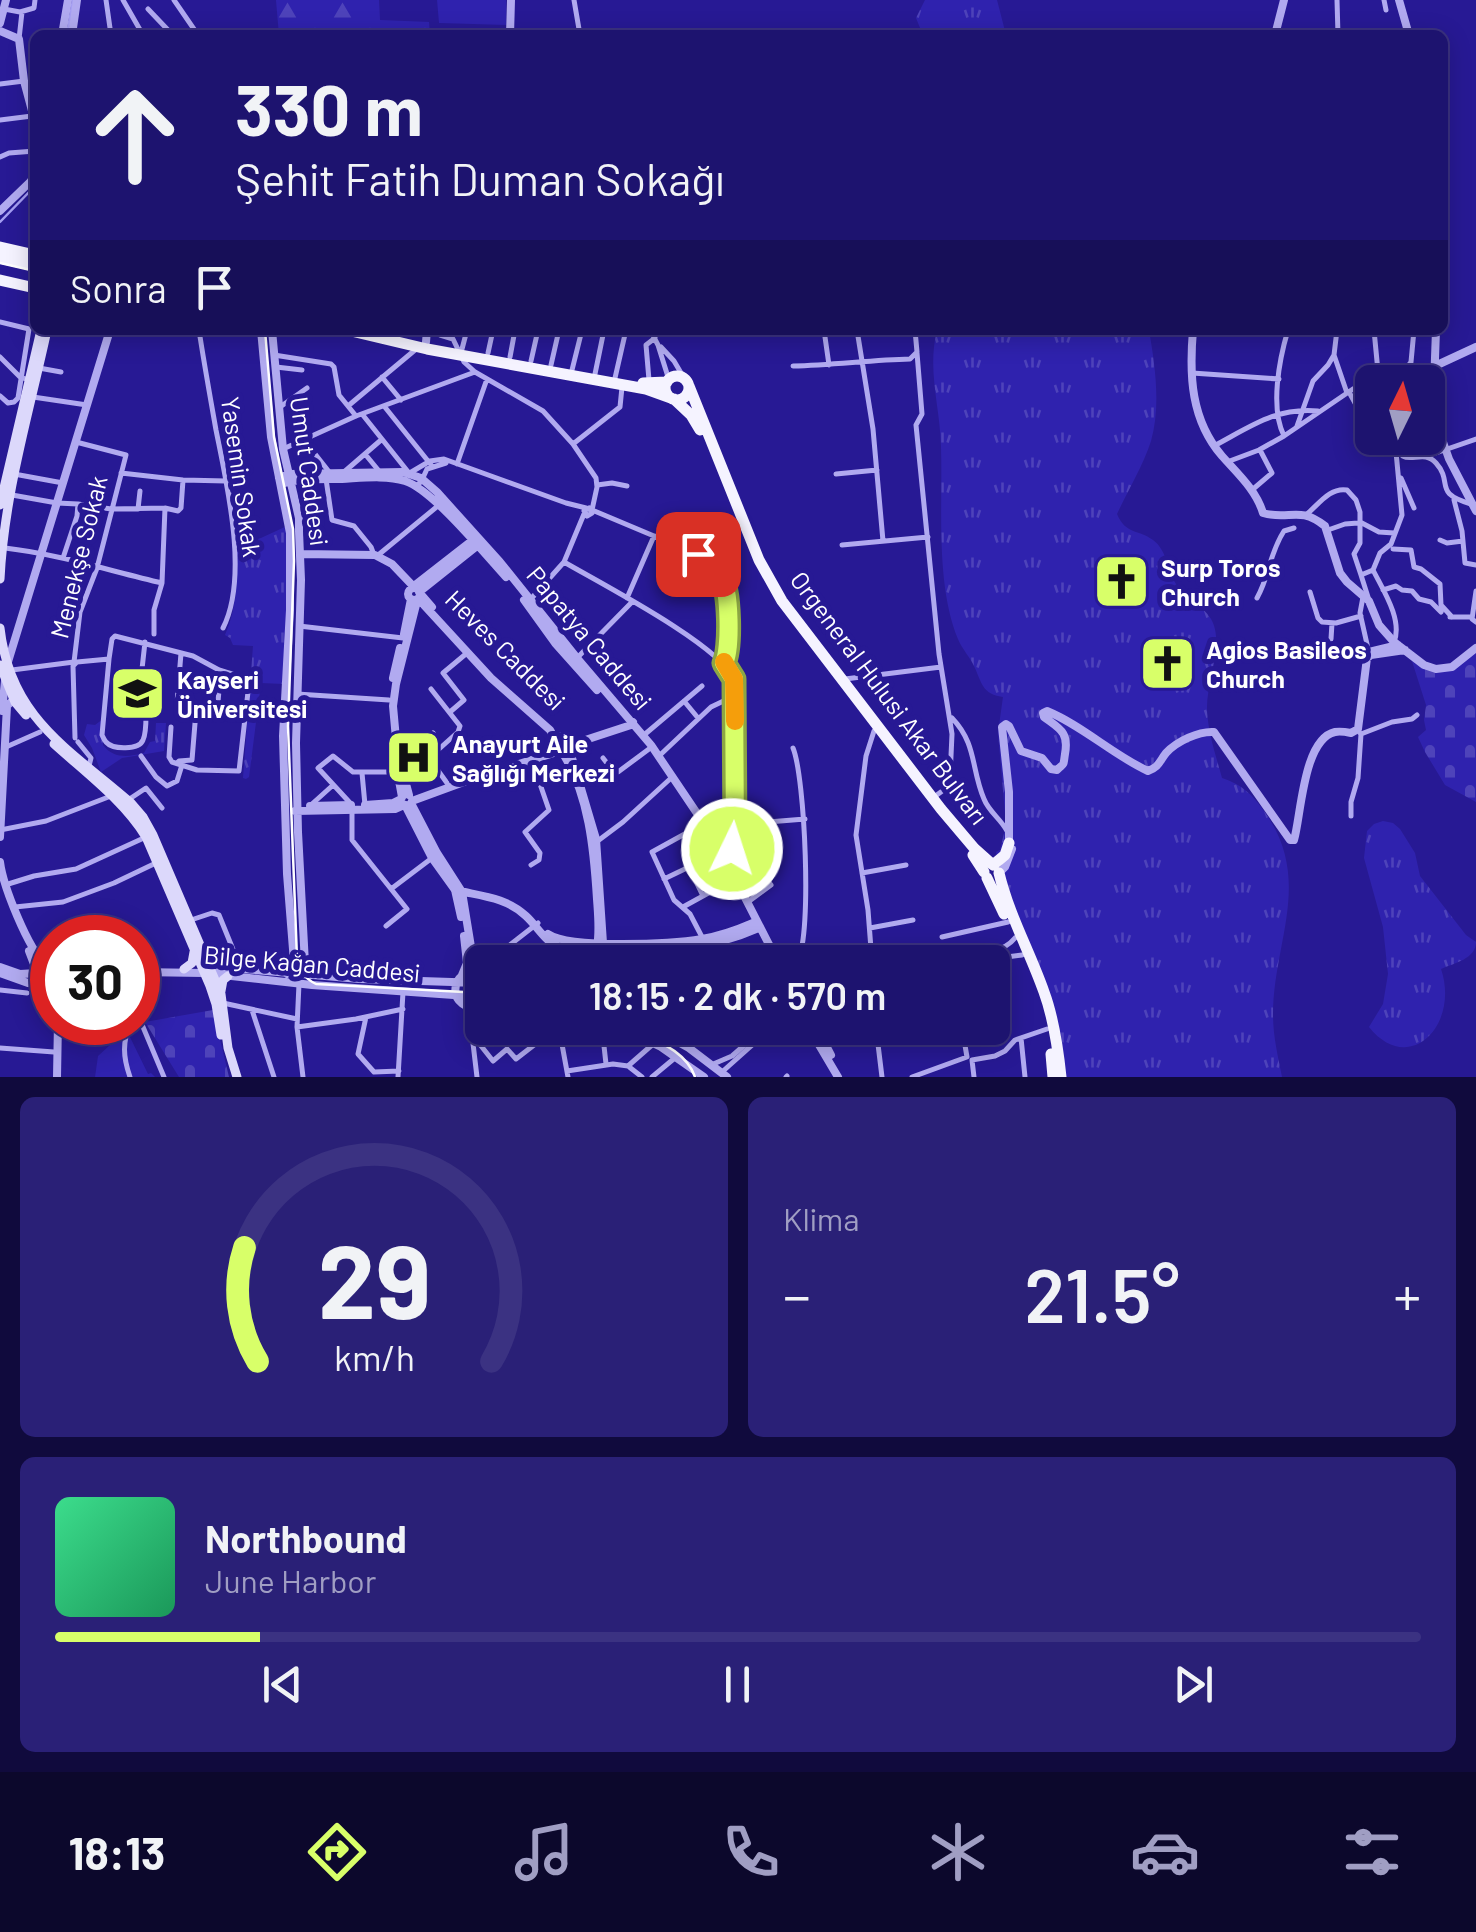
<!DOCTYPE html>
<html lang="tr">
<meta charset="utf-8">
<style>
body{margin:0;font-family:Barlow,sans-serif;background:#2a2077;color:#f1f3f6;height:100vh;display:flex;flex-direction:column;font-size:38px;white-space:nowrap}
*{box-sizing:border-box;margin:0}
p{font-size:32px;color:#a09ec3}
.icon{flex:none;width:55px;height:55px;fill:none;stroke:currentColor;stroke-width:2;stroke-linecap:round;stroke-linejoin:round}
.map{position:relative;height:1077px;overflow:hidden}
.side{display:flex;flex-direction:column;gap:20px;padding:20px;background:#100a3d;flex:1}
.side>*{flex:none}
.banner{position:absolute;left:30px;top:30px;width:1418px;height:305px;border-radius:15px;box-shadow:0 5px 25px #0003,0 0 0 2px #3b3282;background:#1d136f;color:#f1f3f6;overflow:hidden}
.needle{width:65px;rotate:5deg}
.buttons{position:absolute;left:1355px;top:365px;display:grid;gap:20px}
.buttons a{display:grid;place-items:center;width:90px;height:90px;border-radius:15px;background:#1d136f;box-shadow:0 5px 25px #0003,0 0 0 2px #3b3282;font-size:50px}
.speed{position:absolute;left:30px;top:915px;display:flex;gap:20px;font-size:50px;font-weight:700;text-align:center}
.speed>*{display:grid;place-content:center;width:130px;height:130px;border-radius:50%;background:#1d136f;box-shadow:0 5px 25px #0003,0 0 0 2px #3b3282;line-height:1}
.speed .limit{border:15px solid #d22;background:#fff;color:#111}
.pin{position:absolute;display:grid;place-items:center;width:85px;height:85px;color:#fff;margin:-42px;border-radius:20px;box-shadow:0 5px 15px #0006}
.me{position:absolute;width:110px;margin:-55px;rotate:4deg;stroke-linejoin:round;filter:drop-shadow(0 0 8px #0008)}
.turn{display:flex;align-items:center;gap:35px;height:210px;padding:0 40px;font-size:45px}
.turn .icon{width:130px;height:130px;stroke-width:2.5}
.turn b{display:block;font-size:70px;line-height:85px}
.then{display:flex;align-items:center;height:95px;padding:0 40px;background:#0003;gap:20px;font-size:38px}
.big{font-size:75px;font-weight:600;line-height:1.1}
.side .tile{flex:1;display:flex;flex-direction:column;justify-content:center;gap:15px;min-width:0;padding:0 35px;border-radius:15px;background:#2a2077}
.side .dial{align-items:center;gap:0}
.dial svg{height:260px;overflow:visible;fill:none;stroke:#3b3282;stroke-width:7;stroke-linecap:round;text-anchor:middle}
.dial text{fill:#f1f3f6;stroke:none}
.song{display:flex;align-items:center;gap:30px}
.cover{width:120px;height:120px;border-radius:15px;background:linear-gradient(135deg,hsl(150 70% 55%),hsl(150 70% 35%))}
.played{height:10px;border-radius:5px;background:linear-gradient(90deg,#d8ff69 15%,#3b3282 15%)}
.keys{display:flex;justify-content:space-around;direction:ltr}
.heat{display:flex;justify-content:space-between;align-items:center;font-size:55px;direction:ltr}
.side .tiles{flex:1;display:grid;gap:20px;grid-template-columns:1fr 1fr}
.tile:last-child{grid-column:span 2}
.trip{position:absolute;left:465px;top:945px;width:545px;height:100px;border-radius:15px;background:#1d136f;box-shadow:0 5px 25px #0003,0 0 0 2px #3b3282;font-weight:600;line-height:100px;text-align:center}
.tab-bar{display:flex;height:160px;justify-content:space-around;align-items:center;background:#0c082c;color:#a09ec3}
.tab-bar .icon{width:70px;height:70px}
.tab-bar .selected{color:#d8ff69}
.tab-bar b{font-size:45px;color:#f1f3f6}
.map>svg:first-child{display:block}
.grass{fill:url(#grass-tufts)}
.forest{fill:url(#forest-firs)}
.cemetery{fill:url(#cemetery-stones)}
.green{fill:#2f22ae}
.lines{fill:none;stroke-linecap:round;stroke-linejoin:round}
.stream{stroke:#a49df2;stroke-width:2.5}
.minor{stroke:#b1aaf0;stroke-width:5}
.tertiary{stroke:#b1aaf0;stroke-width:8}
.secondary{stroke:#dcd8fb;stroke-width:9}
.primary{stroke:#f5f3ff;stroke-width:11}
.tram{stroke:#fff;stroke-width:2.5}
.route-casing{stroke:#8ca644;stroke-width:25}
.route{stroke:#d8ff69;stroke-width:18}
.slow{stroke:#f59e0b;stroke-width:18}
.labels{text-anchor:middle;stroke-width:10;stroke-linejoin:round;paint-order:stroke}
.street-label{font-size:25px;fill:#fff;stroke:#271994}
.poi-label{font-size:25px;font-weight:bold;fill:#fff;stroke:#271994;text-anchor:start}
</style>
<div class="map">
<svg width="1476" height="1077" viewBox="0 0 1476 1077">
<defs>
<pattern id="grass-tufts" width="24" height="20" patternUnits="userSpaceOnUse" patternTransform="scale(2.5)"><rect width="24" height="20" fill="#2f22ae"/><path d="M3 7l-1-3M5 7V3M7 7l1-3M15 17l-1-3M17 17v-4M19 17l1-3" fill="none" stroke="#4e43ba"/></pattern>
<pattern id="forest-firs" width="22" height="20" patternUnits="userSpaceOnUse" patternTransform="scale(2.5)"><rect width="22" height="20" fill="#2f22ae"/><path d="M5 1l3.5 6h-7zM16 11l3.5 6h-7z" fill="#4e43ba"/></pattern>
<pattern id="cemetery-stones" width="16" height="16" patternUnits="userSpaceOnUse" patternTransform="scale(2.5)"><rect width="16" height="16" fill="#2f22ae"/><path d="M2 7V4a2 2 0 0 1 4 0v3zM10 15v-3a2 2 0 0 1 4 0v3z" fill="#4e43ba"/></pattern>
</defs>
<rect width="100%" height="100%" fill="#271994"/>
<path class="grass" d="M925,0H997L1006,35H923L916,18Z
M937,330H1149C1155,365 1161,406 1151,441C1143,466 1128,490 1117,514C1126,535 1138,529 1153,540C1168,551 1167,572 1178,587C1187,600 1203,605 1211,619C1225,643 1206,682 1207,710C1208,733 1216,756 1222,778C1241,784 1253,795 1264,811C1314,880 1273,942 1273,1015C1273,1036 1278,1057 1282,1077H1065L996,852L1000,850L1006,825L998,733L1003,697C982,694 982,683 974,666C970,657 962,649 958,639C935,583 943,505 941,446C940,406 927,370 937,330Z
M287,526L288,567L285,684L261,683L249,777L246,779L243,778L253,646L233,645L230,638L225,635C238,605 237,578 235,545L261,538Z
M103,719V745C113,759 129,757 144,753L150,742L155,741L156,723H166L164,751L122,758L101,772L92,748L84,735L87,724L95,725Z
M1383,821L1393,823L1400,829L1415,853L1420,876L1466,935L1476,942C1476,959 1454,963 1441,969C1460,1025 1409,1077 1369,1027L1383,1004L1388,974L1383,927L1364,858L1367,831L1374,824Z"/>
<path class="forest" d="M276,0H379L380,20L429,22L430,35H279Z"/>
<path class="cemetery" d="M1476,651V802L1445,785L1425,752L1418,737L1426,730L1424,720L1426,705L1411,658L1435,671Z
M213,1010L229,1077H179L145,1022Z"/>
<path class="green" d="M437,0H506V25L439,23Z
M122,1034L129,1035L148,1074L151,1073L155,1077H95L98,1056Z"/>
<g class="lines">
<path class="stream" d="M67,35L73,0
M0,222L35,186"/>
<path class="minor" d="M106,0L111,35
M123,0L143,35
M174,0L198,35
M574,0L580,35
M1337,0L1338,35
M1384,0L1386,10
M4,9L20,12L34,8L35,0
M148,9L168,30V35
M19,39L22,12
M0,84L24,81
M0,120L32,116
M0,157L9,153L35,151
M0,322L29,329L18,398L14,402L8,403L0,396
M199,330C204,363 210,396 216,430C227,485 249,577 223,628
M433,330L440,335L453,339L464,362L475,372L543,411L573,444L596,478L597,487L592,510
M650,330L658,345L669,380
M824,330L829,365
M857,330L873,429L883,541
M1337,330L1334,355L1347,393
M1374,330L1379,382
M788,333L814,330
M661,347L674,361L684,378
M462,349L467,330
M488,353L493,330
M917,353L922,414L916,425L939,654L952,734L950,778L945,789L934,797
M274,355L331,364L334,367L339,395L356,416
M0,357L20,377L29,380
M510,357L515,330
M531,361L538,330
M551,365L559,330
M793,366C833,365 871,360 910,359L917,352L915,330
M276,367L302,370
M39,368L61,372
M572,370L582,330
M1192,373L1279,379
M595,374L604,330
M382,377L401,400
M615,378L626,330
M649,380L646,345L655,338
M1349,392L1372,434
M33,397L87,405
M348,406L415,350
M384,406L432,466
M280,407L307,388
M362,414L409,473
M1297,426L1313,381L1328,365L1334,355
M1284,436C1270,408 1279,360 1288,330
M1375,438L1385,446L1395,449
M1393,438C1402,475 1420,445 1436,463C1454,483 1432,493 1471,504
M304,440L330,473
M573,444L620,407L622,387
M1214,446C1250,427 1276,407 1318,411
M283,449L356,416L475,372
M365,454L379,471
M1427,456L1476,439
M1227,462L1259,450L1284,436L1353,389L1372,380L1403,373L1411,362L1414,330
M457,464L487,379
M344,472L381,440
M121,473L183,480L226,481
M14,474L63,483
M408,474L430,461L444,459L566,503L586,508
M836,474L877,470
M1401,478L1414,508
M326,479L332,520L354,526L371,547L374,555
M597,485L612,483L627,486
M415,486L421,482L427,469L446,463
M1252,490L1272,473L1260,450
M229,494L247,510L250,522
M12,495L57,503L78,504L111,509L165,508L178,511L181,508L183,480
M1454,500L1462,531L1465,563L1476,565
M589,508L592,513L587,516L584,511Z
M138,509L140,491
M592,510L654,536L682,543L699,554L719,574L724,584L729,635L727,657L724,663
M1307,514C1319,504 1330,487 1347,490L1356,500L1360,512V543L1354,554L1361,575
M1360,522L1379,532L1394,533
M1328,530L1345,524L1358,523
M1440,540L1447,543L1463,541
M842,545L928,537
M5,548C58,554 110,571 162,583
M1393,549L1411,550L1414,567L1421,569L1440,584L1441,605L1452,617
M377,556L439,505
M63,558L77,516L78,504
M564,562C600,583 720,645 734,679L735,848V864L731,870
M1383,590L1396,586L1402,590L1412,591L1419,599L1431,602L1441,612
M1476,591L1472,619L1476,622
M1310,592L1318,618L1322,622L1336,623L1361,616
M1363,597L1360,613L1369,653
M1368,597L1361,575L1373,570
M627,598L654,536
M1257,598C1270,575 1269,554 1284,531L1294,528
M530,600L564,562L584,514
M1450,617H1472
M299,626L403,638
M154,634V610L162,583L165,508
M1331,639L1332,623
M1394,642C1403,620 1383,590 1373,570L1380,553L1391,544L1402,515L1396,452
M181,653L177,703L179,707L244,719
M577,658L632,602
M109,659L112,639L115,636L193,656L219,670L248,679L249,683L239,771L197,770L172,762L169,757L171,727
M142,669L145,642
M12,670L74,662L80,612L97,568L126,455L76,442
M845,679L941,667
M431,689L460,726L458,732L429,758L447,783
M297,694L389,700
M684,701L698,718
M450,712L464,700L443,673L467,653
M217,714L220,678
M952,718C977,744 971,769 984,799C989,812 1001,819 1007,831
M1360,733L1361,734L1392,722L1412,719L1417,715
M644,735L702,686
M75,738L73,666L77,662L109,659L102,735C103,737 104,740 106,742C113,750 139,750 143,740C146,734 146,722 146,715
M78,742L91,758L89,766
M6,747L40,732
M141,756L156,777L167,786L177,781L182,765
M659,756L711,707L734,696
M399,758L413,751L433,733
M603,758L614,772H618L649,749
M527,761L540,784L549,810L525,832L540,853L539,860L531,865
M177,763L179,761L192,760L196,711
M362,773L365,805
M128,800L146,788L162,808
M312,804L332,786
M1351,816V802L1358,778L1361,734
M701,825L652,852L674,900L690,914L702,937
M0,830L46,821L111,796
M595,843L623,822L670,779
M736,847L768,822L805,819
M862,873L906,865
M664,879L689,867L703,896
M5,885L34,876L76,869L146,837
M391,889L432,858
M748,902L771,885L758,867
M15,907L63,902L114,883L158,862
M683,907L732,880
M191,920L212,913L219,915L241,969
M386,926L407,909L352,840V805L318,768L333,756L353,772H398
M870,928L913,920
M942,937L1008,922
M520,951L529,962
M488,962L538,923
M729,962L734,958L738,962
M790,962L798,959C812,935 805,777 793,748
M872,962L868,910L856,835L866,756L874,731
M939,962C962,957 1000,957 1015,938
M968,962L1022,955
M299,984L297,1027L303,1077
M0,990L27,993
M223,1003L297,1019
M465,1006L470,1018L477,1077
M138,1007L142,972
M252,1010L274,1077
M138,1015L164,1077
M366,1017L358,1054L374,1072L399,1071
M297,1027L356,1019L403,1009
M559,1028L568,1077
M602,1028L606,1064
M876,1028L882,1077
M474,1037L493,1061L507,1049L516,1059L556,1028
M473,1038L482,1007
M1021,1038L1025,1077
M0,1048L54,1052
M972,1060L995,1056L1005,1051L1015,1040L1047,1029
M972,1060L974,1077
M711,1065L732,1056L764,1028
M628,1066L652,1045
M567,1071L613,1064L628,1066L642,1077
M722,1072L771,1028
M130,1077C123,1057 122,1042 131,1022
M398,1077L403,992
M652,1077L676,1057
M786,1077L787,1076
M912,1077L967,1057L962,1028"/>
<path class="tertiary" d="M1399,0L1409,35
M0,23L6,0
M0,31L19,39L24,81L35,122
M62,35L68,0
M72,35L77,0
M510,35L511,0
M1275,35L1284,0
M0,211L31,181L35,170
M261,330L271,437L290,533V610L283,736L287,874L294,962L292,969L287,974
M272,330L283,449L299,518V531L301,580L296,743L298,832L305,964L311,975
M1193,330C1189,376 1191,420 1222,456C1238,474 1256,490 1263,513C1290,521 1298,505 1325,526L1340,573L1347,582L1369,601L1379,625L1394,642L1424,665L1436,669L1452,667L1476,648
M1436,330L1433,414L1449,459L1476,511
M426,342L427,330
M1435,366L1476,347
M279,478L289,474L403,472L421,478L437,492L500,562L577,658L651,745L717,843L778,962
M281,484C300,478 322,479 342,479C362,478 386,475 405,481C433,490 484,553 506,577
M300,554L375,555L392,564L413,586
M414,586L473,540
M408 594a6 6 0 1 1 12 0a6 6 0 1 1-12 0Z
M524,600L555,643L597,690
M432,607L419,592L478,545
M404,634L411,599
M1369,652L1398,645
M7,665L110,330
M393,678L400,648
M2,711L5,681
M555 744a8 8 0 1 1 16 0a8 8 0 1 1-16 0Z
M570,745L631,725L633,722
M562,752C589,794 594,850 597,899C598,914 600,932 597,946L601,950L605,946L603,943L596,839L569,748
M398,775L402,797
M409,795L397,750L393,706L396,684L417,601L423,604L491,678L550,730L556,741
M412,801L472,779L560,751
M411,803L437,853L462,892L471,947L482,972
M365,805L393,803L401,799
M405,805L432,858L455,890L461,917
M310,806L351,805
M295,811L395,809L404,805
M0,837L7,706L14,699
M1009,843V792L1002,727L1006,724L1009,726L1021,751L1042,758L1051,769L1057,770C1065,762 1063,767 1065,754C1069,732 1060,729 1044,717L1043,713L1047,711C1083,726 1113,755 1148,771C1159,767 1159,762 1166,753C1177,741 1199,731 1214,732L1290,840H1294C1301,817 1303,739 1335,732C1340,731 1346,732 1351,733L1358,729L1367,658L1371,655L1405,650
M0,862C3,886 28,949 46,965
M999,873L1005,867L1012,849
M455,890C480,896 506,897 526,916C537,926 545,942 559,947C576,954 595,950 613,949C666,948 706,951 756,929
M548,934C570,949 673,944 702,939C720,936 737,930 753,923
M29,951L37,972
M52,965H43L36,975L41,986L52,987
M208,966L360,979L482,983
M0,967L20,974L37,973
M138,972L204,973L312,985L482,997
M482,972C446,966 447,1014 482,1007
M0,973L28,983L39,984
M462,975L467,963L464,936
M621,1028L661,1047L704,1077
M653,1028L689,1048L727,1077
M809,1028L838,1077
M817,1028L831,1055
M57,1077L58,1022"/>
<path class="secondary" d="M0,505L41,330
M0,579C4,495 29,413 47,330
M0,628C10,718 69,749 131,803L143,817L153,835L221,994L228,1048L237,1077
M0,665L15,702L26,715
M54,744C86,773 123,800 146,837L210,986L216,1004L221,1035
M184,969L192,963L194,952
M221,991L223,980L228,976"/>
<path class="primary" d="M0,247L35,255
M0,258L35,266
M0,280L35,288
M347,330L427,349L646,389L671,398
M665 388a12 12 0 1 1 24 0a12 12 0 1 1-24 0Z
M643,383L667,382
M689,386L759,560L782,601L941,809L974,848L993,865L1005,855L1009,843
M674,399L691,415L700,430
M973,855L984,872
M999,873C1009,915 1030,952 1044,992C1054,1019 1058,1048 1061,1077
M987,878L1004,914
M1051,1054L1053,1077"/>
<path class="tram" d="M0,263L35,271
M265,330L274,437L293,529L294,561L288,726L297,958C299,971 304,978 316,984L482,993
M631,1028C654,1040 686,1050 695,1077"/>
</g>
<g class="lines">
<defs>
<path id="route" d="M698,554C706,561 716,568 721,576C730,590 731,649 724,663L734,679L735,842L732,849"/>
</defs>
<use href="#route" class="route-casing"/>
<use href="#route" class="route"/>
<path class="slow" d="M724,662L734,679L735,721"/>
</g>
<defs>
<symbol id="church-square" viewBox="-11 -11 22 22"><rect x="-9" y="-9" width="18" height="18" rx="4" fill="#d8ff69" stroke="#271994"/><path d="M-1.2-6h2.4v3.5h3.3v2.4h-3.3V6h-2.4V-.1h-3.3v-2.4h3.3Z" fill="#111"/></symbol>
<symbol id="university-square" viewBox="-11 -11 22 22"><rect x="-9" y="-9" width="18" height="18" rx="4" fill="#d8ff69" stroke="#271994"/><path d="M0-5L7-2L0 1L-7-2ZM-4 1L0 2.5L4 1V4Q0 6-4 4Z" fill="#111"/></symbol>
<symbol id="hospital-square" viewBox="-11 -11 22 22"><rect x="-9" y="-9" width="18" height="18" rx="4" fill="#d8ff69" stroke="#271994"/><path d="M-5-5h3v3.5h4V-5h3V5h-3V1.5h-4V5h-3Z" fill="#111"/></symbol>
</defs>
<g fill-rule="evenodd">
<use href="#church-square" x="1090" y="550" width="63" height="63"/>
<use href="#church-square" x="1136" y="632" width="63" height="63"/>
<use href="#university-square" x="106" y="662" width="63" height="63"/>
<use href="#hospital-square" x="382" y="726" width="63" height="63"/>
</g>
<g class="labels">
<g class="street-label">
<text transform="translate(309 471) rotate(82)" y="9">Umut Caddesi</text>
<text transform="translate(241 477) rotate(82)" y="9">Yasemin Sokak</text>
<text transform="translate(79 557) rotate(-76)" y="9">Menekşe Sokak</text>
<text transform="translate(589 638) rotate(50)" y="9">Papatya Caddesi</text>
<text transform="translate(505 650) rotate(45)" y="9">Heves Caddesi</text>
<text transform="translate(889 698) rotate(53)" y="9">Orgeneral Hulusi Akar Bulvarı</text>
<text transform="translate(312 964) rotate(5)" y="9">Bilge Kağan Caddesi</text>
</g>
<g class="poi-label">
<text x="1161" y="577">Surp Toros<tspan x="1161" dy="29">Church</tspan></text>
<text x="1206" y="659">Agios Basileos<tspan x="1206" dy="29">Church</tspan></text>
<text x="177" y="689">Kayseri<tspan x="177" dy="29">Üniversitesi</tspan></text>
<text x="452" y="753">Anayurt Aile<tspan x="452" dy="29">Sağlığı Merkezi</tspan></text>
</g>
</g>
</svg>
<div class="buttons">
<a><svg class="needle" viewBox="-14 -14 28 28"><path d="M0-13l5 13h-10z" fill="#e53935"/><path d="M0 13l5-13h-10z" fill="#a09ec3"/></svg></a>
</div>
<div class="speed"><div class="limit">30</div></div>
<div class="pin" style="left:698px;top:554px;background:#d93025"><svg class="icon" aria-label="arrive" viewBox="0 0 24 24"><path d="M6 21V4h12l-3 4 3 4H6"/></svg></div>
<svg class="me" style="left:732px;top:849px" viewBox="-20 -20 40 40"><circle r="17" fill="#d8ff69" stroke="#fff" stroke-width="3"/><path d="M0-11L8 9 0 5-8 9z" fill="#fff"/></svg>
<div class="trip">18:15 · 2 dk · 570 m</div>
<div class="banner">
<div class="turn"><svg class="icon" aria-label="ahead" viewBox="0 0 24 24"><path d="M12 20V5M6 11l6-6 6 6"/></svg><div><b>330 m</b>Şehit Fatih Duman Sokağı</div></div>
<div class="then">Sonra<svg class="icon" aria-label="arrive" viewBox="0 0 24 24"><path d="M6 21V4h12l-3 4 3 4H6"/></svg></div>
</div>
</div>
<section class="side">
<div class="tiles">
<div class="tile dial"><svg viewBox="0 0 100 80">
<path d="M14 69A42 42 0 1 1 86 69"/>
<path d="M14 69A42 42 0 0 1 10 34" stroke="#d8ff69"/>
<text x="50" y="56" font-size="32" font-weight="700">29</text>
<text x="50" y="72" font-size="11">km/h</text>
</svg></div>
<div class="tile"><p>Klima</p>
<div class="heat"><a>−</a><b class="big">21.5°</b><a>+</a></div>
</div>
<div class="tile">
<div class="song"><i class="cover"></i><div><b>Northbound</b><p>June Harbor</p></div></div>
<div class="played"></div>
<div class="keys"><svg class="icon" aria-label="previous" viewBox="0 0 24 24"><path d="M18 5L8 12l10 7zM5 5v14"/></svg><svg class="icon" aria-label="pause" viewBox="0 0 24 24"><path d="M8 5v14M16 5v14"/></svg><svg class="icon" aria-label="next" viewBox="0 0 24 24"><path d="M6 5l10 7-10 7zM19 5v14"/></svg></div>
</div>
</div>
</section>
<nav class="tab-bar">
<b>18:13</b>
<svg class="icon selected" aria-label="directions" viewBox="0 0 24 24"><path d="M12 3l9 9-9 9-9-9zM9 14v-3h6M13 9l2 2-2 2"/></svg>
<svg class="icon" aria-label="music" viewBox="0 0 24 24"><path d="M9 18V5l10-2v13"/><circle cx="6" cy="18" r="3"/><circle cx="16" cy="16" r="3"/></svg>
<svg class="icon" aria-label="phone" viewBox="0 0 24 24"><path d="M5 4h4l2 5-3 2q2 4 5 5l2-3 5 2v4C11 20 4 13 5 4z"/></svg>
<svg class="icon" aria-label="climate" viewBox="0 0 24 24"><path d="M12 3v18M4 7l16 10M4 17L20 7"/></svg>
<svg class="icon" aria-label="car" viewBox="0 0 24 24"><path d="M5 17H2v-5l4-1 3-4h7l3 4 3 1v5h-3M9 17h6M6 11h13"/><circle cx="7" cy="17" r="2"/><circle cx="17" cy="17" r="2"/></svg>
<svg class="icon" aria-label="filters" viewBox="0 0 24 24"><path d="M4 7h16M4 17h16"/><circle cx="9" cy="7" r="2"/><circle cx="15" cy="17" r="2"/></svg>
</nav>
